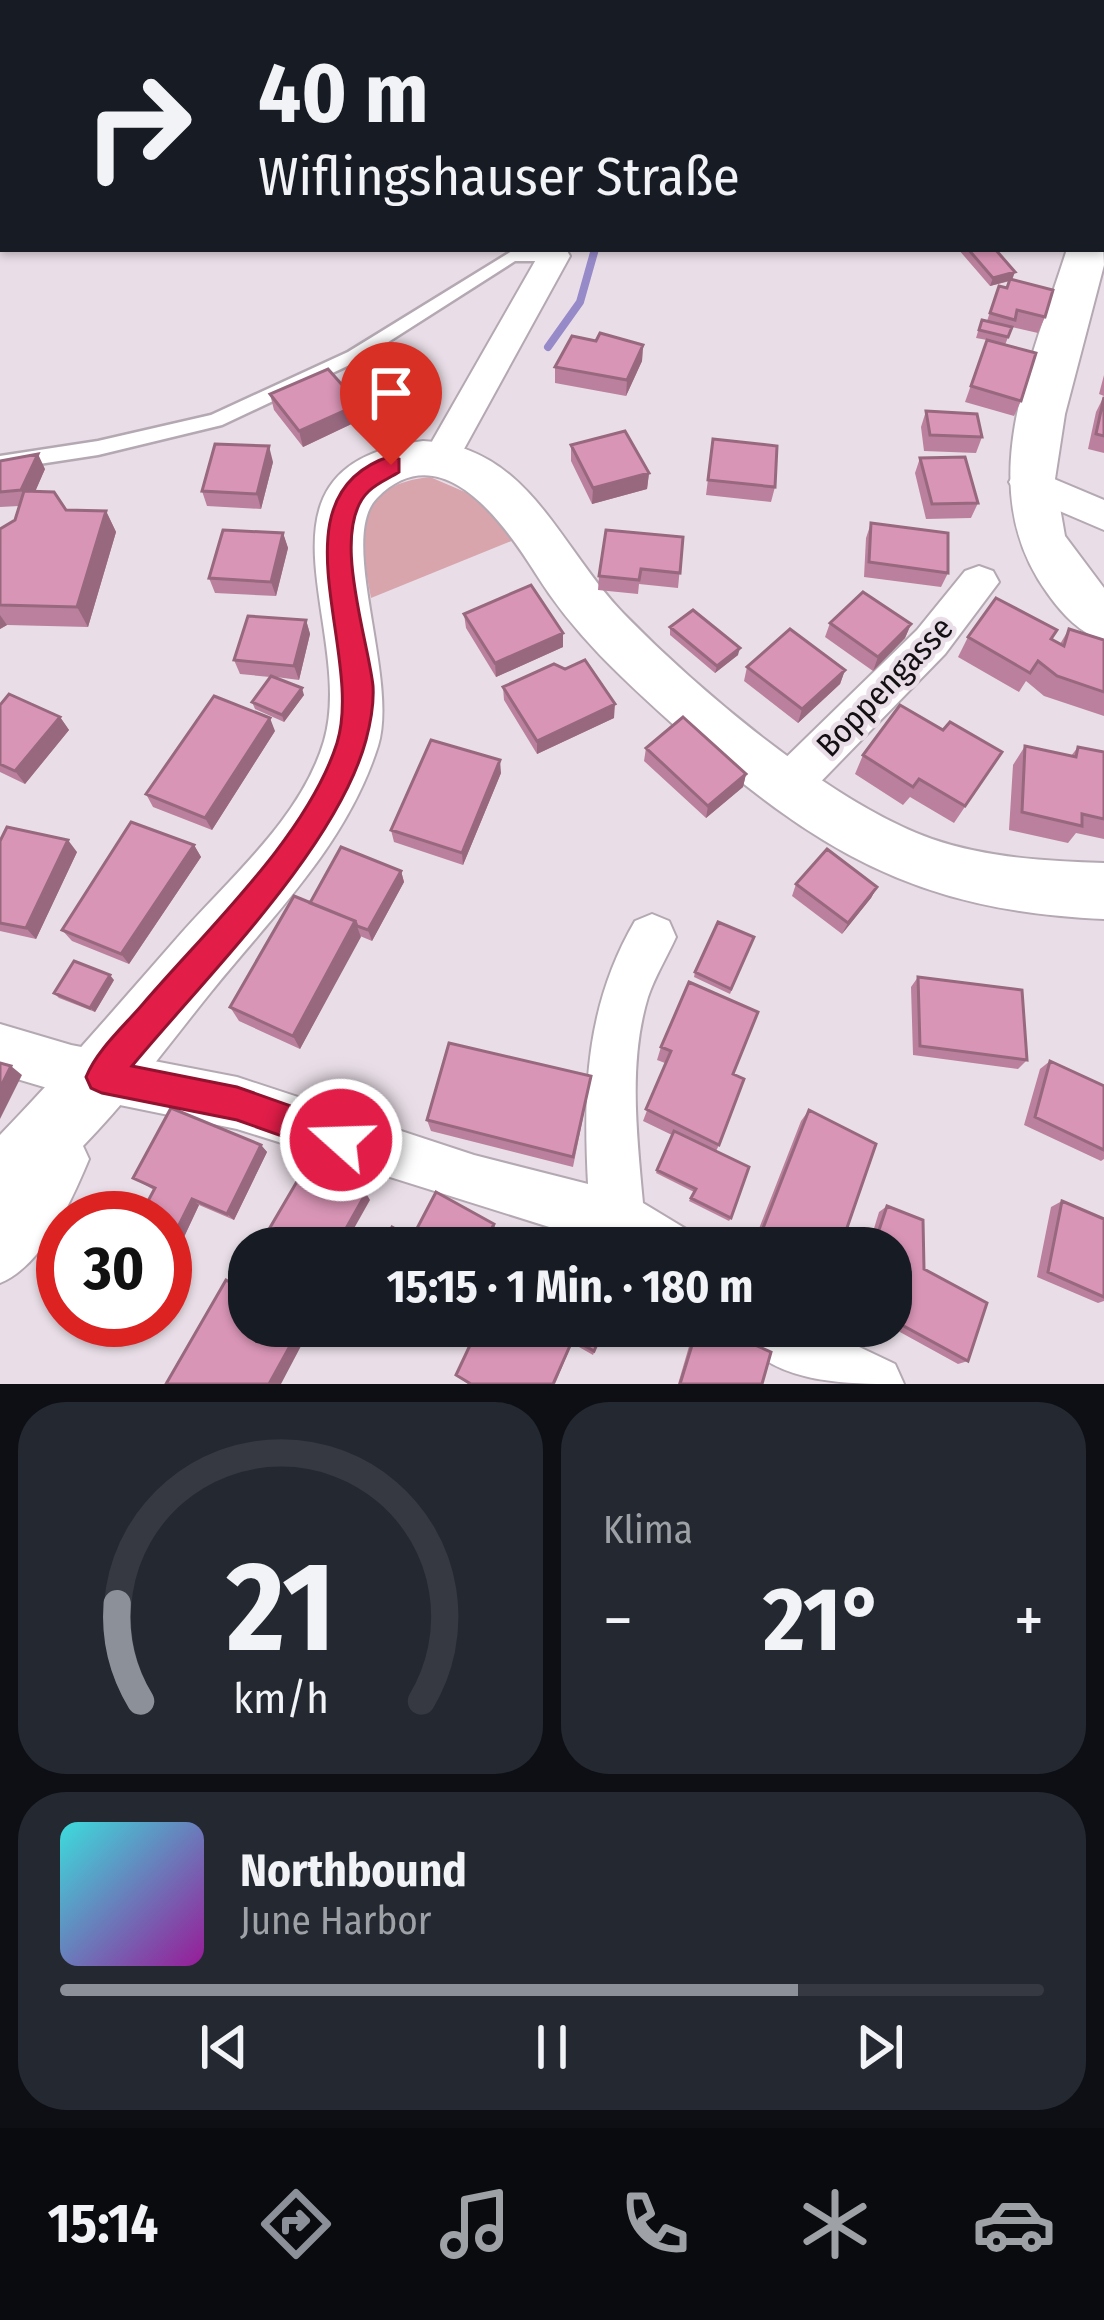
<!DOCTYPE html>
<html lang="de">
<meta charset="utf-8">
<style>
body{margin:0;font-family:"Fira Sans Condensed",sans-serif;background:#242831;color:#f1f3f6;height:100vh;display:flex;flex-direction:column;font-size:45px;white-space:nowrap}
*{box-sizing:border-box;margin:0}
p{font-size:39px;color:#9ea1a6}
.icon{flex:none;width:66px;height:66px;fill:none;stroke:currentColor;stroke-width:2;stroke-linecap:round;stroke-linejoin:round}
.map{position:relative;height:1384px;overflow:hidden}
.details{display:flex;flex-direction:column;gap:18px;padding:18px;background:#0d0f14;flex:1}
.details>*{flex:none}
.top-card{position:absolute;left:0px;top:0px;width:1104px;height:252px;box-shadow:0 3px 9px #0004;background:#171b24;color:#f1f3f6;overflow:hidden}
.speed{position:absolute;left:36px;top:1191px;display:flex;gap:24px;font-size:60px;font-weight:700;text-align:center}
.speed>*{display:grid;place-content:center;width:156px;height:156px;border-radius:50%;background:#171b24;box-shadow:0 3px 9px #0004;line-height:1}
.speed .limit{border:18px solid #d22;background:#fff;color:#111}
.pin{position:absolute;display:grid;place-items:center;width:102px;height:102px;color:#fff;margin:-123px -51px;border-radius:50% 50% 50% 0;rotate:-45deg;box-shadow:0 0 12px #0007}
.pin .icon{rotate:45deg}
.me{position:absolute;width:132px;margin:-66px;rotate:290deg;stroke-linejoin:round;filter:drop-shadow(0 0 9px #0008)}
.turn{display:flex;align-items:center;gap:42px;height:252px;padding:0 60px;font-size:54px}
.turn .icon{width:156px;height:156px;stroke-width:2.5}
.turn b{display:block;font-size:84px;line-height:102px}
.big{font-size:90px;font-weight:700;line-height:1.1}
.details .widget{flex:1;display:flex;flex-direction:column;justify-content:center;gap:18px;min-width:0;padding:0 42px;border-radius:48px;background:#242831}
.details .dial{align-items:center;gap:0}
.dial svg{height:312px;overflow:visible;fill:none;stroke:#363941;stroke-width:7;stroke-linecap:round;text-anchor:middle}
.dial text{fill:#f1f3f6;stroke:none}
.song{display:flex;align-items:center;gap:36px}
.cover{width:144px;height:144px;border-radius:18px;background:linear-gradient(135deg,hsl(180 70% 55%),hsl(300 70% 35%))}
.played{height:12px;border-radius:6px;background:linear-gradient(90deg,#8c9099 75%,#363941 75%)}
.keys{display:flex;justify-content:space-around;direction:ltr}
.heat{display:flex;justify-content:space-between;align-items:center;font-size:66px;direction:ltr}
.details .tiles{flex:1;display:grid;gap:18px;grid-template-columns:1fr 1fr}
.widget:last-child{grid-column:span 2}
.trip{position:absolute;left:228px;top:1227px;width:684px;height:120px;border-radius:48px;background:#171b24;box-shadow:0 3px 9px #0004;font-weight:700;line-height:120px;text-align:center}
.dock{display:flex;height:192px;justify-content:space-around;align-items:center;background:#090b0e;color:#9ea1a6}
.dock .icon{width:84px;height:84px}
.dock .active{color:#8c9099}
.dock b{font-size:54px;color:#f1f3f6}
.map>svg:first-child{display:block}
.green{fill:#d8a5ad}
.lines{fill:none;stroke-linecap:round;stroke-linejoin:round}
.stream{stroke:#978ac9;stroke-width:8}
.service-casing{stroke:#b4a9b2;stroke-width:5}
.minor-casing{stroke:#b4a9b2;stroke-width:4}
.tertiary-casing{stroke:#b4a9b2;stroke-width:4}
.service{fill:#fff;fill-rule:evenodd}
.minor{fill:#fff;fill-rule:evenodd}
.tertiary{fill:#fff;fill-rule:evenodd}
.wall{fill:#bb809d}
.shaded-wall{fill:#98687f}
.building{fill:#d995b6;stroke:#98687f;stroke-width:3}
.route{fill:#e11d48;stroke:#92132f;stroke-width:3}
.labels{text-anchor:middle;stroke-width:9;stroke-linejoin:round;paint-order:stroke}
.street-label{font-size:33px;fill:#130f12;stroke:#e9dee7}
</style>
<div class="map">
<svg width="1104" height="1384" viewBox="0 0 1104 1384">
<rect width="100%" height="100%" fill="#e9dee7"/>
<path class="green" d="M430,477L479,498L514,540L371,598C359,537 352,485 430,477Z"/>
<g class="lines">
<path class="stream" d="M753,3L758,0
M548,347L580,302L595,249"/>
<defs>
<path id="service" d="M512,251H554L562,256L554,261H515L360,360L222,425L98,455L0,470V456L98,441L211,415L348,352Z"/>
<path id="minor" d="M1101,215L1104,216V236L1101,235Z
M542,249H566L570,256L453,469H427L422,459Z
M1028,468L1104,500V530L1015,492L1009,482L1015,472Z
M979,566L993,571L999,582L945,654L802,801L786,806L770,801L764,787L770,773L917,630L965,571Z
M652,914L669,921L676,937C667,957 655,976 648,997C628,1062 637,1136 643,1203L686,1229L694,1248H616L237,1129L71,1095L0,1074V1024L71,1045L237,1077L474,1155L588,1184C583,1089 586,1005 635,921Z
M735,1326H815L895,1364L904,1384C844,1384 763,1384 735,1326Z"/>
<path id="tertiary" d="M1104,179V214H1101V180Z
M1103,240L1104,265L1065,414L1055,479L1065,536L1104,588V641C1080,633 1063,615 1048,594C970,488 1032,361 1067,249H1101Z
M423,441C529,446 559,547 623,613C698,690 831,803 932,839C987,858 1046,861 1104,863V919C914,911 816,850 676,727C623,679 574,635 536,574C504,523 441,433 377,498C337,538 399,678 378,746C347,844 274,914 211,992C169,1044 130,1098 83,1146L89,1159C71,1202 43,1265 0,1283V1135C62,1071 118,1005 177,938C229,878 301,819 324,741C357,629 234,466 423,441Z"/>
</defs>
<use href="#service" class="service-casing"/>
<use href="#minor" class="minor-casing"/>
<use href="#tertiary" class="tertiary-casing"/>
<use href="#service" class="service"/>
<use href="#minor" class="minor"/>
<use href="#tertiary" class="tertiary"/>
</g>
<path class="wall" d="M1101,57L1104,58V109L1101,108Z
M958,249H995L1012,279L1045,317L1038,333L1012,327L1005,345L1021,401L1014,416L965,402L987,340L976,338L979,328L987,321L999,286L1007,288L1010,281L990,286Z
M643,345L642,361L626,396L555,383V367Z
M1104,375V396L1099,394Z
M270,394L359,404L362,419L303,447L274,410Z
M1104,396V453L1088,449L1096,412Z
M926,411L982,437L976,453L924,451L921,427Z
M713,439L775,487L771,502L706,495Z
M571,445L649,473L647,489L592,504L571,461Z
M920,458L978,503L971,518L926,519L915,473Z
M0,461L45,469L35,491L66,510L106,511L116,532L88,627L7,625L0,629V529L15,520L19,506L0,507Z
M273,462L261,509L207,506L202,491Z
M871,523L948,573L941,587L864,577L866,538Z
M283,533L288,548L276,596L215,593L209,578Z
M683,537L678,588L639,584L638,594L598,590L599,576Z
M464,614L563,647L496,677L466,628Z
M306,620L310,634L299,680L276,677L304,695L284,722L255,709L252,702L270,677L240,674L234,660Z
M830,623L911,624L905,638L873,671L825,637Z
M670,627L738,655L715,673L670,635Z
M1069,629L1104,640V716L1044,696L1026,681L1019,692L958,657L968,637L1052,639L1060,644Z
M747,667L845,670L840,684L798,723L744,681Z
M503,687L614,718L537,754L504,700Z
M0,705L60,717L69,730L25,784L0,772Z
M943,730L1002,752L954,823L910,797L903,805L855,774L863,755Z
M275,731L212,830L153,807L146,794Z
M1025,746L1071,756L1078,747L1104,752V839L1076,833L1068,843L1009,830L1013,765Z
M646,748L746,774L743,787L706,818L644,761Z
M501,773L463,865L394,842L391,830Z
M0,841L77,852L36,939L0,931Z
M194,845L201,857L129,964L72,941L62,930Z
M401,871L404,882L372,941L360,936L300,1049L239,1021L230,1007L310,903Z
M796,884L877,887L871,898L842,934L792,896Z
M754,937L730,994L694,977L695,972Z
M918,977L1027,1060L1018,1069L913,1055L911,987Z
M114,980L95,1012L59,998L54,993Z
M661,1047L733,1074L719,1145L716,1151L731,1218L729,1221L689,1201L694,1192L656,1173L672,1135L643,1121L665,1063L657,1060Z
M1050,1061L1104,1086V1159L1101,1161L1024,1125L1040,1069Z
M589,1088L573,1167L431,1131L427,1120Z
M809,1110L840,1248H761L753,1244L801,1121Z
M261,1145L267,1152L234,1220L199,1205L184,1237L165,1229V1218L154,1190L133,1178Z
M1062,1201L1104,1219V1301L1098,1303L1037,1277L1051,1207Z
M887,1206L924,1269L968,1361L958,1364L889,1326H891V1248H868L879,1212Z
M605,1326L593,1355L572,1343L555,1384H468L456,1375Z
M695,1326H711L762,1384H678Z"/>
<path class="shaded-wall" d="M1015,272L1012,280L990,286L993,278Z
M643,345L642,361L626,396L627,380Z
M359,404L362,419L303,447L299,431Z
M269,446L273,462L261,509L257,494Z
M38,454L45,469L29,506L21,490Z
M649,473L647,489L592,504L593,488Z
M106,511L116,532L88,627L77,607Z
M283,533L288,548L276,596L271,582Z
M0,615L7,625L0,629Z
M306,620L310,634L299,680L294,666Z
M911,624L905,638L873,671L878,657Z
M563,633V647L496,677L495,663Z
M740,648L738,655L715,673L717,666Z
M845,670L840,684L798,723L802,709Z
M302,688L304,695L284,722L282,715Z
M615,704L614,718L537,754V741Z
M60,717L69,730L25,784L15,771Z
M270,718L275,731L212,830L205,818Z
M500,760L501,773L463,865L462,853Z
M746,774L743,787L706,818L708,806Z
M68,840L77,852L36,939L26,928Z
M194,845L201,857L129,964L121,954Z
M401,871L404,882L372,941L368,930Z
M877,887L871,898L842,934L848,923Z
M355,921L361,937L300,1049L293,1036Z
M110,975L114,980L95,1012L90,1008Z
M11,1066L22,1075L0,1119V1088Z
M261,1145L267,1152L234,1220L227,1214Z
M366,1193L370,1200L343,1248H335Z
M192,1199L199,1205L184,1237L176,1231Z
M494,1224L495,1229L486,1248H482Z
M301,1326L310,1329L281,1384H269Z"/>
<path class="building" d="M1101,57L1104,58V91L1101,90Z
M968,249H995L1015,272L993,278Z
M1010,279L1053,290L1045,317L1017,310L1015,320L990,313L999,286L1007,288Z
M982,320L1012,327L1008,337L979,330Z
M600,333L643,345L627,380L555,367L572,336L596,341Z
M987,340L1036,353L1021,401L971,386Z
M328,369L359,404L299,431L270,394Z
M1104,397V436L1096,434Z
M926,411L977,414L982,437L930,435Z
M625,431L649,473L593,488L571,445Z
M713,439L777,446L775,487L708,480Z
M215,444L269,446L257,494L202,491Z
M38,454L21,490L0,492V461Z
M965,457L978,503L932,504L920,458Z
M24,491L54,492L66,510L106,511L77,607L0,605V529L15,520Z
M871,523L948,533V573L869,562Z
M223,530L283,533L271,582L209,578Z
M606,530L683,537L680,573L641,569L639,580L599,576Z
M531,585L563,633L495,663L464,614Z
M863,592L911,624L878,657L830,623Z
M996,598L1057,630L1051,639L1064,646L1069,629L1104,640V692L1057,676L1038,661L1030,673L968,637Z
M693,610L740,648L717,666L670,627Z
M248,616L306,620L294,666L234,660Z
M790,629L845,670L802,709L747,667Z
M585,660L615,704L537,741L503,687L554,664L565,669Z
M271,676L302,688L282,715L252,702Z
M9,694L60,717L15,771L0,764V705Z
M214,696L270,718L205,818L146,794Z
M900,705L943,730L950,722L1002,752L965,806L919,779L913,787L863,755Z
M683,717L746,774L708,806L646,748Z
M431,740L500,760L462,853L391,830Z
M1025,746L1076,757L1078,747L1104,752V819L1082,814V826L1022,812Z
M131,822L194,845L121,954L62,930Z
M7,827L68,840L26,928L0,923V841Z
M341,847L401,871L368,930L357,926L355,921L310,903Z
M827,849L877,887L848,923L796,884Z
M294,896L355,921L293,1036L230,1007Z
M718,922L754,937L731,989L695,972Z
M74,961L110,975L90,1008L54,993Z
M918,977L1022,990L1027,1060L920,1046Z
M689,982L758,1012L733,1074L744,1079L719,1145L646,1109L671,1051L661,1047Z
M449,1043L591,1076L573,1157L427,1120Z
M1050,1061L1104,1086V1150L1035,1117Z
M0,1063L11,1066L0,1088Z
M171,1108L261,1145L227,1214L192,1199L176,1231L165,1227V1218H144L140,1216L155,1188L133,1178Z
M809,1110L876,1144L840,1248H782L760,1236Z
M674,1131L749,1167L731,1218L691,1198L696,1189L657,1170Z
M309,1161L366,1193L335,1248H258Z
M436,1192L494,1224L482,1248H381L392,1227L412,1238Z
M1062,1201L1104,1219V1297L1048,1272Z
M887,1206L923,1220L924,1269L987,1303L968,1361L891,1319V1248H873Z
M550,1229L585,1248H542Z
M226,1280L249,1293V1326H301L269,1384H166Z
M479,1326H605L594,1351L573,1339L553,1384H471L456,1375Z
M698,1326H711L771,1352L762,1384H680Z"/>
<path class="route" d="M391,456L399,459V472C390,478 377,483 369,491C329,528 368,638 373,686C374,702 370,725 366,740C337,848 204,979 132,1066L237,1087L353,1128L358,1140L353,1152L341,1157L237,1120L102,1093L91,1088L86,1077C97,1050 123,1027 142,1005C205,931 307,837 337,743C365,653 269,495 391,456Z"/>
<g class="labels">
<g class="street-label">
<text transform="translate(884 686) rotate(-46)" y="12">Boppengasse</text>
</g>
</g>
</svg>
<div class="speed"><div class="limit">30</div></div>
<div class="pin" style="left:391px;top:465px;background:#d93025"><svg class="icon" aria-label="arrive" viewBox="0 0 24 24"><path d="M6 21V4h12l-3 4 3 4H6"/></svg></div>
<svg class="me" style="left:341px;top:1140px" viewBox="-20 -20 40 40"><circle r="17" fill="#e11d48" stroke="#fff" stroke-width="3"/><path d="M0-11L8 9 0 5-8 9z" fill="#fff"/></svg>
<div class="trip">15:15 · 1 Min. · 180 m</div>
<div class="top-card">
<div class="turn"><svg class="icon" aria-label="right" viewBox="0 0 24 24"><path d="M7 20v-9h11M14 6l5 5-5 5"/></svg><div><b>40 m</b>Wiflingshauser Straße</div></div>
</div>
</div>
<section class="details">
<div class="tiles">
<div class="widget dial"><svg viewBox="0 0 100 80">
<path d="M14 69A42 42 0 1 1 86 69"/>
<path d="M14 69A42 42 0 0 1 8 44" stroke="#8c9099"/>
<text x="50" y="56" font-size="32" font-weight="700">21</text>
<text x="50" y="72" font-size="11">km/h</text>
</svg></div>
<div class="widget"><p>Klima</p>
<div class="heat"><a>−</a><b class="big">21°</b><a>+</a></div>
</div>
<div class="widget">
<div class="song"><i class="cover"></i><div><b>Northbound</b><p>June Harbor</p></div></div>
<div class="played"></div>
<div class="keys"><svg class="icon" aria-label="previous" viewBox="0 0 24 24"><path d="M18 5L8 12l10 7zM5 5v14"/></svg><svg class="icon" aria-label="pause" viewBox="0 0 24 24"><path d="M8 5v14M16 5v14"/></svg><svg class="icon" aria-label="next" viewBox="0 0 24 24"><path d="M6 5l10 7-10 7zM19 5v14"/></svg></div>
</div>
</div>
</section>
<nav class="dock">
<b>15:14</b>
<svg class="icon active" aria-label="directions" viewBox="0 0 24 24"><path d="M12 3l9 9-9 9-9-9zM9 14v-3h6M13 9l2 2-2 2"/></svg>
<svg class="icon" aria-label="music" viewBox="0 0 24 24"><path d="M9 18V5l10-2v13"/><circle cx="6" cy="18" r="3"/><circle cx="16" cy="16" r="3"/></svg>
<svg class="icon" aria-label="phone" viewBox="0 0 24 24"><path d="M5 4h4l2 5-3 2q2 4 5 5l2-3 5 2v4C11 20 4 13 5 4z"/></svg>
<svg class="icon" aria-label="climate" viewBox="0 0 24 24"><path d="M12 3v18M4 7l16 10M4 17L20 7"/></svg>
<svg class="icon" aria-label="car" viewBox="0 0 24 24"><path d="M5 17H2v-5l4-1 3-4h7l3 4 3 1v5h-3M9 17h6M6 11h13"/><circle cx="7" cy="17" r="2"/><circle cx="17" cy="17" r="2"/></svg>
</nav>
